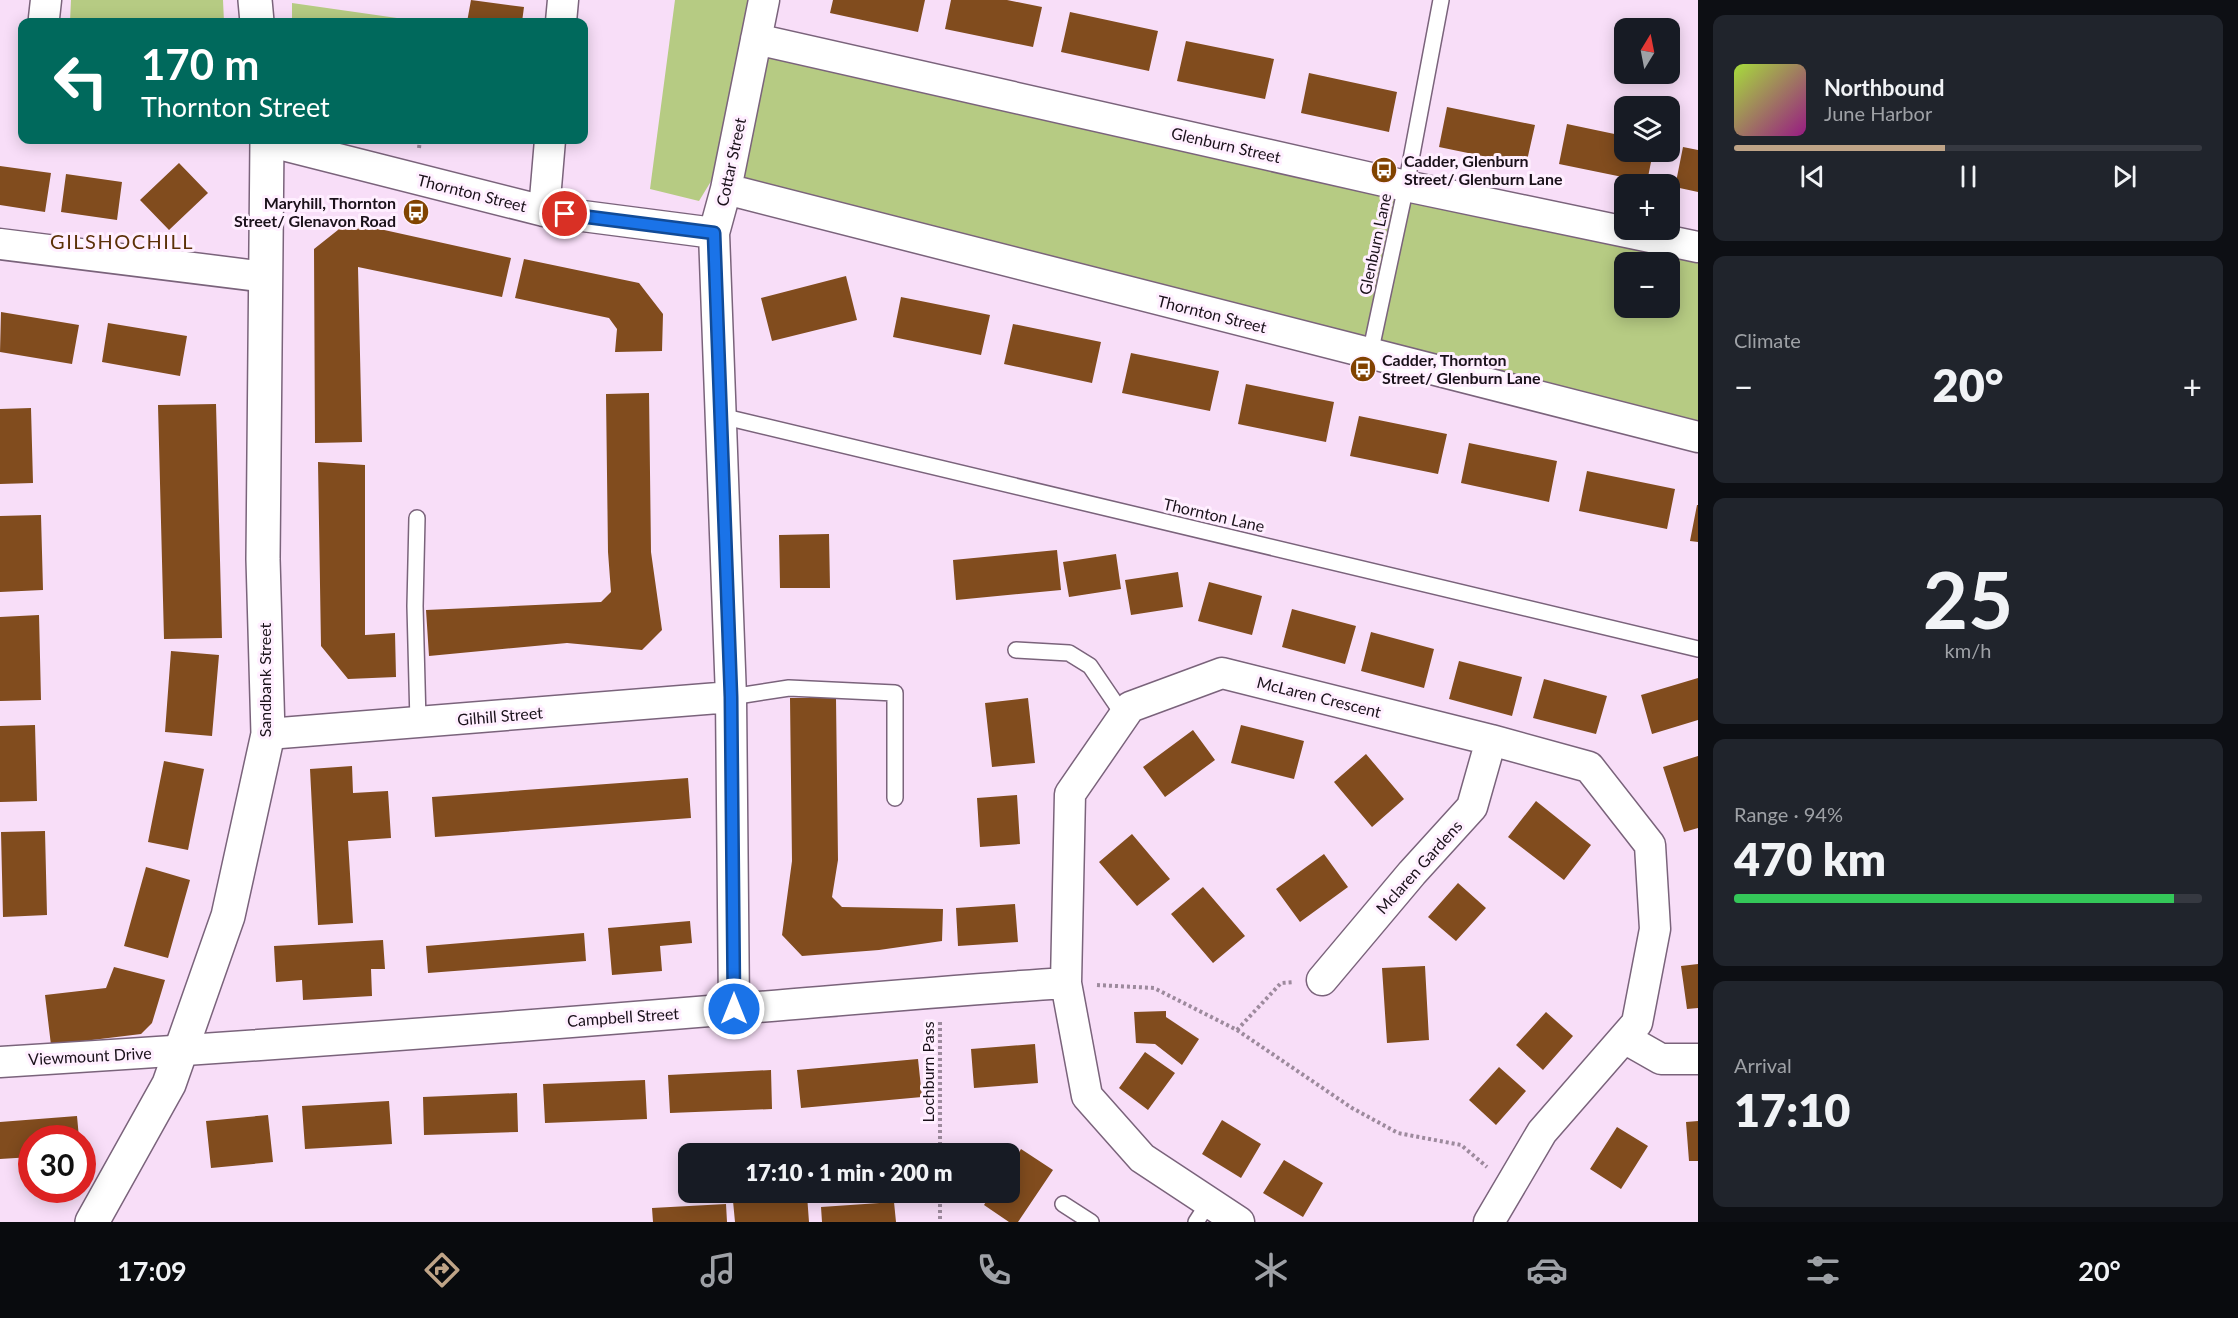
<!DOCTYPE html>
<meta charset="utf-8">
<style>
body{margin:0;font-family:Lato,sans-serif;background:#20242c;color:#f1f3f6;height:100vh;display:flex;flex-direction:column;font-size:22px;white-space:nowrap}
*{box-sizing:border-box;margin:0}
p{font-size:20px;color:#9ea1a6}
.icon{flex:none;width:33px;height:33px;fill:none;stroke:currentColor;stroke-width:2;stroke-linecap:round;stroke-linejoin:round}
.map{position:relative;flex:1;overflow:hidden}
.panel{display:flex;flex-direction:column;gap:15px;padding:15px;background:#0d0f14;width:540px}
.panel>*{flex:none}
.banner{position:absolute;left:18px;top:18px;width:570px;height:126px;border-radius:12px;box-shadow:0 3px 15px #0003;background:#00695c;color:#fff;overflow:hidden}
.needle{width:39px;rotate:10deg}
.buttons{position:absolute;left:1614px;top:18px;display:grid;gap:12px}
.buttons a{display:grid;place-items:center;width:66px;height:66px;border-radius:12px;background:#171b24;box-shadow:0 3px 15px #0003;font-size:30px}
.speed{position:absolute;left:18px;top:1125px;display:flex;gap:12px;font-size:30px;font-weight:700;text-align:center}
.speed>*{display:grid;place-content:center;width:78px;height:78px;border-radius:50%;background:#171b24;box-shadow:0 3px 15px #0003;line-height:1}
.speed .limit{border:9px solid #d22;background:#fff;color:#111}
.pin{position:absolute;display:grid;place-items:center;width:51px;height:51px;color:#fff;margin:-26px;border:3px solid #fff;border-radius:50%;box-shadow:0 2px 6px #0007}
.me{position:absolute;width:66px;margin:-33px;rotate:0deg;stroke-linejoin:round;filter:drop-shadow(0 0 4px #0008)}
.turn{display:flex;align-items:center;gap:21px;height:126px;padding:0 24px;font-size:27px}
.turn .icon{width:78px;height:78px;stroke-width:2.5}
.turn b{display:block;font-size:42px;line-height:51px}
.big{font-size:45px;font-weight:800;line-height:1.1}
.panel .card{flex:1;display:flex;flex-direction:column;justify-content:center;gap:9px;min-width:0;padding:0 21px;border-radius:12px;background:#20242c}
.panel .dial{align-items:center;gap:0}
.dial b{font-size:78px;line-height:1}
.song{display:flex;align-items:center;gap:18px}
.cover{width:72px;height:72px;border-radius:9px;background:linear-gradient(135deg,hsl(80 70% 55%),hsl(310 70% 35%))}
.played{height:6px;border-radius:3px;background:linear-gradient(90deg,#bfa487 45%,#363941 45%)}
.keys{display:flex;justify-content:space-around;direction:ltr}
.heat{display:flex;justify-content:space-between;align-items:center;font-size:33px;direction:ltr}
.charge{height:9px;border-radius:4px;background:linear-gradient(90deg,#34c759 94%,#363941 0)}
.trip{position:absolute;left:678px;top:1143px;width:342px;height:60px;border-radius:12px;background:#171b24;box-shadow:0 3px 15px #0003;font-weight:800;line-height:60px;text-align:center}
.dock{display:flex;height:96px;justify-content:space-around;align-items:center;background:#090b0e;color:#9ea1a6}
.dock .icon{width:42px;height:42px}
.dock .current{color:#bfa487}
.dock b{font-size:27px;color:#f1f3f6}
main{display:flex;flex:1;min-height:0}
.map>svg:first-child{display:block}
.green{fill:#b6cb83;fill-rule:evenodd}
.building{fill:#814c1e}
.lines{fill:none;stroke-linecap:round;stroke-linejoin:round}
.service-casing{stroke:#7a637b;stroke-width:18}
.minor-casing{stroke:#7a637b;stroke-width:33}
.tertiary-casing{stroke:#7a637b;stroke-width:36}
.path{stroke:#9d8a9d;stroke-width:4;stroke-dasharray:3 3;stroke-linecap:butt}
.service{stroke:#fff;stroke-width:15}
.minor{stroke:#fff;stroke-width:30}
.tertiary{stroke:#fff;stroke-width:33}
.route-casing{stroke:#114b97;stroke-width:15}
.route{stroke:#1a73e8;stroke-width:10}
.labels{text-anchor:middle;stroke-width:6;stroke-linejoin:round;paint-order:stroke}
.street-label{font-size:16px;fill:#1a111a;stroke:#ffefff}
.poi-label{font-size:16px;font-weight:bold;fill:#1a111a;stroke:#ffefff;text-anchor:start}
.quarter-label{font-size:20px;letter-spacing:1.5px;fill:#5b3007;stroke:#ffefff}
</style>
<main>
<div class="map">
<svg width="1698" height="1222" viewBox="0 0 1698 1222">
<rect width="100%" height="100%" fill="#f8def8"/>
<path class="green" d="M71,0H223L224,22H70Z
M675,0H751L743,43L1404,189L1370,352L713,178L699,201L650,189Z
M292,3L425,22H292Z
M1409,189L1698,250V433L1374,353ZM1624,262H1670V308H1624Z"/>
<path class="building" d="M471,0L524,7L522,22H467Z
M833,0H925L918,32L830,13Z
M951,0H1007L1042,7L1033,47L945,29Z
M1070,12L1158,31L1149,71L1061,52Z
M1186,41L1274,59L1265,99L1177,81Z
M1309,73L1397,92L1389,132L1301,113Z
M1447,107L1535,125L1526,165L1439,147Z
M1567,124L1624,136V152H1653L1647,182L1559,164Z
M1683,147L1698,150V192L1675,187Z
M179,163L208,193L169,230L140,200Z
M0,166L51,173L45,212L0,205Z
M66,174L122,182L117,220L61,212Z
M348,222L511,258L502,297L358,267L362,442L315,443L314,249Z
M524,259L639,283L663,314L662,351L615,352L617,329L609,318L515,298Z
M846,276L857,320L772,341L761,298Z
M901,297L990,315L981,355L893,337Z
M1,312L79,325L72,364L0,352Z
M108,323L187,336L180,376L102,362Z
M1013,324L1101,342L1092,383L1004,364Z
M1131,353L1219,371L1210,411L1122,393Z
M1246,384L1334,402L1326,442L1238,424Z
M649,393L651,552L662,630L642,650L567,643L429,656L426,610L601,602L611,592L608,552L606,394Z
M216,404L222,638L164,639L158,405Z
M31,408L33,483L0,484V409Z
M1359,416L1447,434L1438,474L1350,456Z
M1469,443L1557,461L1549,502L1461,483Z
M318,462L365,465V635L395,633L396,677L348,679L321,646Z
M1587,471L1675,489L1667,529L1579,511Z
M1697,505H1698V542L1690,541Z
M41,515L43,590L0,592V516Z
M829,534L830,588H780L779,535Z
M1057,550L1061,590L956,600L953,560Z
M1116,554L1121,589L1069,597L1063,562Z
M1178,572L1183,607L1131,615L1125,580Z
M1209,582L1262,596L1252,635L1198,621Z
M1292,609L1356,626L1345,664L1282,647Z
M39,615L41,700L0,701V617Z
M1371,632L1434,649L1424,688L1361,671Z
M171,651L219,655L212,736L165,732Z
M1459,661L1522,677L1512,716L1449,699Z
M1698,678V720L1652,734L1641,695Z
M1544,679L1607,696L1596,734L1533,718Z
M790,698H836L838,860L832,897L842,907L943,909L942,941L879,950L802,956L782,935L792,861Z
M1028,698L1035,763L992,767L985,703Z
M35,725L37,801L0,802V726Z
M1241,725L1304,741L1294,779L1231,763Z
M1193,730L1215,760L1165,797L1143,767Z
M1366,754L1404,799L1372,827L1334,782Z
M1698,756V828L1684,832L1663,767Z
M164,761L204,769L188,850L148,842Z
M352,766L353,793L388,791L391,838L348,841L353,923L318,925L310,769Z
M688,778L691,818L435,837L432,797Z
M1017,795L1020,844L980,847L977,798Z
M1536,801L1591,845L1564,880L1508,837Z
M45,831L47,915L3,917L1,832Z
M1132,834L1170,879L1137,906L1099,862Z
M1324,854L1348,887L1300,922L1276,889Z
M146,867L190,880L168,958L124,946Z
M1458,883L1486,908L1456,941L1428,917Z
M1203,887L1245,936L1213,963L1171,914Z
M1015,904L1018,942L958,946L956,908Z
M690,921L692,943L660,946L662,971L612,975L608,928Z
M584,933L586,961L428,973L426,946Z
M383,940L385,969H371L372,996L303,1000L302,980L276,982L274,946Z
M1698,964V1008L1687,1009L1681,966Z
M1425,966L1429,1040L1387,1043L1382,968Z
M114,967L165,980L152,1023L141,1034L51,1045L45,995L106,988Z
M1166,1011V1017L1199,1039L1182,1065L1155,1044L1136,1043L1134,1012Z
M1546,1012L1573,1036L1543,1070L1516,1045Z
M1035,1044L1038,1083L974,1088L971,1049Z
M1145,1052L1175,1073L1148,1110L1119,1088Z
M918,1059L922,1097L801,1108L797,1070Z
M1499,1067L1526,1091L1496,1125L1469,1100Z
M771,1070L772,1109L670,1113L668,1075Z
M645,1080L647,1119L545,1123L543,1084Z
M517,1093L518,1132L424,1135L423,1097Z
M389,1101L392,1144L305,1149L302,1106Z
M268,1115L273,1162L211,1168L206,1121Z
M77,1116L79,1138H32V1157L0,1159V1122Z
M1222,1120L1261,1144L1241,1178L1202,1154Z
M1698,1121V1161H1689L1686,1122Z
M1617,1127L1648,1146L1621,1189L1590,1169Z
M1021,1149L1053,1170L1018,1222H1009L984,1205L992,1192H1010V1167Z
M1284,1160L1323,1183L1303,1217L1263,1193Z
M807,1195L809,1222H735L733,1201Z
M894,1202L896,1222H822L821,1207Z
M726,1204L727,1222H653L652,1208Z"/>
<g class="lines">
<defs>
<path id="service" d="M1370,354L1406,186L1441,0
M721,416L1698,649
M417,518L415,606L418,722
M1016,650L1069,653L1090,666L1124,716
M731,697L789,688L895,693V798
M1063,1204L1091,1222
M1196,1222L1209,1202"/>
<path id="minor" d="M44,18L46,0
M561,22L563,0
M756,39L1406,186L1698,247
M267,141L544,211L714,233
M726,189L1698,437
M544,211L550,140
M0,244L266,277
M268,734L731,697
M1322,980L1412,873L1472,807L1491,740
M734,1009L731,697L714,233L726,189L764,0
M1624,1038L1661,1059H1698
M0,1062C245,1047 490,1029 734,1009C845,1000 955,990 1066,983
M1239,1222L1142,1158L1087,1096L1066,983L1070,794L1130,707L1222,673L1491,740L1589,767L1650,845L1655,929L1637,1023L1542,1132L1489,1222"/>
<path id="tertiary" d="M255,0L257,22
M92,1222L169,1084L228,916L268,734L263,559L267,140"/>
</defs>
<use href="#service" class="service-casing"/>
<use href="#minor" class="minor-casing"/>
<use href="#tertiary" class="tertiary-casing"/>
<path class="path" d="M419,148L420,140
M1097,985L1154,988L1237,1030L1352,1108L1398,1133L1461,1145L1487,1167
M940,1022V1154
M1237,1030L1281,983L1294,982
M940,1192V1222"/>
<use href="#service" class="service"/>
<use href="#minor" class="minor"/>
<use href="#tertiary" class="tertiary"/>
</g>
<g class="lines">
<defs>
<path id="route" d="M565,214L714,233L731,697L734,1009"/>
</defs>
<use href="#route" class="route-casing"/>
<use href="#route" class="route"/>
</g>
<defs>
<symbol id="bus-disc" viewBox="-11 -11 22 22"><circle r="9.5" fill="#814300" stroke="#ffefff"/><path d="M-5-6H5V4H4V6H2V4H-2V6H-4V4H-5ZM-3.5-4V0h7V-4ZM-3.5 1.2v1.5H-2V1.2ZM2 1.2v1.5H3.5V1.2Z" fill="#fff"/></symbol>
</defs>
<g fill-rule="evenodd">
<use href="#bus-disc" x="1369" y="155" width="30" height="30"/>
<use href="#bus-disc" x="401" y="197" width="30" height="30"/>
<use href="#bus-disc" x="1348" y="354" width="30" height="30"/>
</g>
<g class="labels">
<g class="street-label">
<text transform="translate(1226 145) rotate(13)" y="6">Glenburn Street</text>
<text transform="translate(731 162) rotate(-78)" y="6">Cottar Street</text>
<text transform="translate(472 193) rotate(14)" y="6">Thornton Street</text>
<text transform="translate(1375 244) rotate(-78)" y="6">Glenburn Lane</text>
<text transform="translate(1212 314) rotate(14)" y="6">Thornton Street</text>
<text transform="translate(1214 515) rotate(13)" y="6">Thornton Lane</text>
<text transform="translate(265 680) rotate(-90)" y="6">Sandbank Street</text>
<text transform="translate(1319 697) rotate(14)" y="6">McLaren Crescent</text>
<text transform="translate(500 716) rotate(-5)" y="6">Gilhill Street</text>
<text transform="translate(1419 867) rotate(-48)" y="6">Mclaren Gardens</text>
<text transform="translate(623 1017) rotate(-4)" y="6">Campbell Street</text>
<text transform="translate(90 1056) rotate(-3)" y="6">Viewmount Drive</text>
<text transform="translate(928 1072) rotate(-90)" y="6">Lochburn Pass</text>
</g>
<g class="poi-label">
<text x="1404" y="167">Cadder, Glenburn<tspan x="1404" dy="18">Street/ Glenburn Lane</tspan></text>
<text x="396" y="209" text-anchor="end">Maryhill, Thornton<tspan x="396" dy="18">Street/ Glenavon Road</tspan></text>
<text x="1382" y="366">Cadder, Thornton<tspan x="1382" dy="18">Street/ Glenburn Lane</tspan></text>
</g>
<g class="quarter-label">
<text x="122" y="249">GILSHOCHILL</text>
</g>
</g>
</svg>
<div class="buttons">
<a><svg class="needle" viewBox="-14 -14 28 28"><path d="M0-13l5 13h-10z" fill="#e53935"/><path d="M0 13l5-13h-10z" fill="#9ea1a6"/></svg></a>
<a><svg class="icon" aria-label="layers" viewBox="0 0 24 24"><path d="M12 4l9 5-9 5-9-5zM3 14l9 5 9-5"/></svg></a>
<a>+</a>
<a>−</a>
</div>
<div class="speed"><div class="limit">30</div></div>
<div class="pin" style="left:565px;top:214px;background:#d93025"><svg class="icon" aria-label="arrive" viewBox="0 0 24 24"><path d="M6 21V4h12l-3 4 3 4H6"/></svg></div>
<svg class="me" style="left:734px;top:1009px" viewBox="-20 -20 40 40"><circle r="17" fill="#1a73e8" stroke="#fff" stroke-width="3"/><path d="M0-11L8 9 0 5-8 9z" fill="#fff"/></svg>
<div class="trip">17:10 · 1 min · 200 m</div>
<div class="banner">
<div class="turn"><svg class="icon" aria-label="left" viewBox="0 0 24 24"><path d="M17 20v-9H6M10 6l-5 5 5 5"/></svg><div><b>170 m</b>Thornton Street</div></div>
</div>
</div>
<section class="panel">
<div class="card">
<div class="song"><i class="cover"></i><div><b>Northbound</b><p>June Harbor</p></div></div>
<div class="played"></div>
<div class="keys"><svg class="icon" aria-label="previous" viewBox="0 0 24 24"><path d="M18 5L8 12l10 7zM5 5v14"/></svg><svg class="icon" aria-label="pause" viewBox="0 0 24 24"><path d="M8 5v14M16 5v14"/></svg><svg class="icon" aria-label="next" viewBox="0 0 24 24"><path d="M6 5l10 7-10 7zM19 5v14"/></svg></div>
</div>
<div class="card"><p>Climate</p>
<div class="heat"><a>−</a><b class="big">20°</b><a>+</a></div>
</div>
<div class="card dial"><b>25</b><p>km/h</p></div>
<div class="card"><p>Range · 94%</p><b class="big">470 km</b><div class="charge"></div></div>
<div class="card"><p>Arrival</p><b class="big">17:10</b></div>
</section>
</main>
<nav class="dock">
<b>17:09</b>
<svg class="icon current" aria-label="directions" viewBox="0 0 24 24"><path d="M12 3l9 9-9 9-9-9zM9 14v-3h6M13 9l2 2-2 2"/></svg>
<svg class="icon" aria-label="music" viewBox="0 0 24 24"><path d="M9 18V5l10-2v13"/><circle cx="6" cy="18" r="3"/><circle cx="16" cy="16" r="3"/></svg>
<svg class="icon" aria-label="phone" viewBox="0 0 24 24"><path d="M5 4h4l2 5-3 2q2 4 5 5l2-3 5 2v4C11 20 4 13 5 4z"/></svg>
<svg class="icon" aria-label="climate" viewBox="0 0 24 24"><path d="M12 3v18M4 7l16 10M4 17L20 7"/></svg>
<svg class="icon" aria-label="car" viewBox="0 0 24 24"><path d="M5 17H2v-5l4-1 3-4h7l3 4 3 1v5h-3M9 17h6M6 11h13"/><circle cx="7" cy="17" r="2"/><circle cx="17" cy="17" r="2"/></svg>
<svg class="icon" aria-label="filters" viewBox="0 0 24 24"><path d="M4 7h16M4 17h16"/><circle cx="9" cy="7" r="2"/><circle cx="15" cy="17" r="2"/></svg>
<b>20°</b>
</nav>
